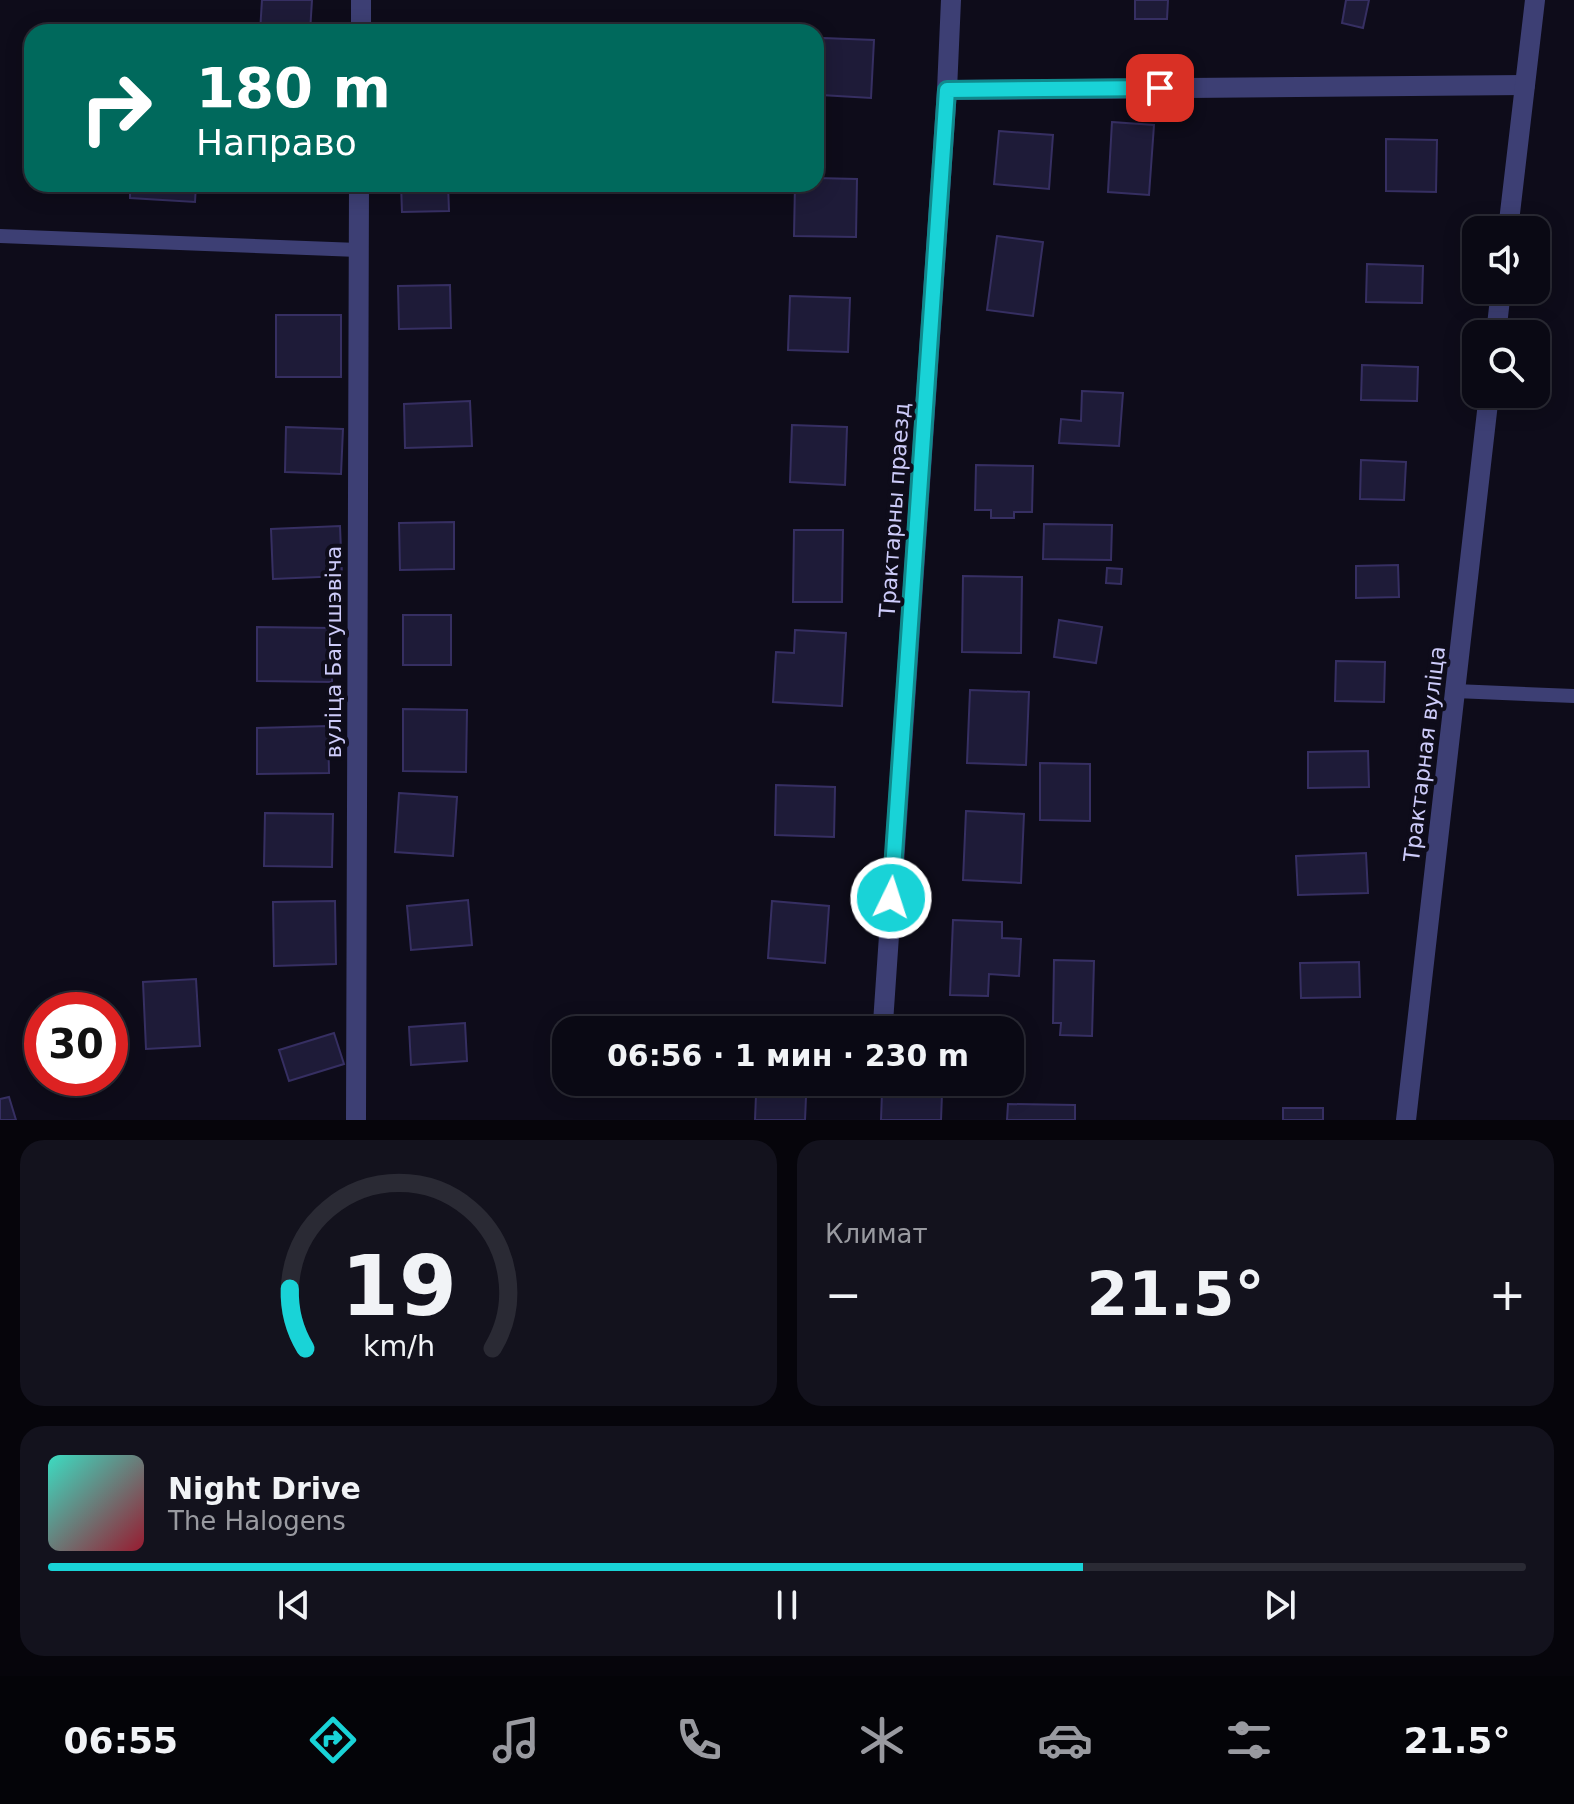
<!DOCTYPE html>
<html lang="ru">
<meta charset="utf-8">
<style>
body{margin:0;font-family:"DejaVu Sans",sans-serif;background:#13121d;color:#f1f3f6;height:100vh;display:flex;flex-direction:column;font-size:30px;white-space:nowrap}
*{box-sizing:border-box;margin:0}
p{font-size:26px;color:#999aa0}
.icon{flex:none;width:44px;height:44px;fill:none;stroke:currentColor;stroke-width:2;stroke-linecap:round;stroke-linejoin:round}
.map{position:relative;height:1120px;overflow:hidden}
.details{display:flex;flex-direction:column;gap:20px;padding:20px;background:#06050b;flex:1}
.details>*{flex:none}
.guide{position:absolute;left:24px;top:24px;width:800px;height:168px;border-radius:24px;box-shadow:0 4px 20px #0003,0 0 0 2px #2a2a34;background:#00695c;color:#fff;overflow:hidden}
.fabs{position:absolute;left:1462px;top:216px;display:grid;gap:16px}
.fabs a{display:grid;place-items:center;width:88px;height:88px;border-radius:16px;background:#0a0914;box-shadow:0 4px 20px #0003,0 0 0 2px #2a2a34;font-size:40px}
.speed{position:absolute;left:24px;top:992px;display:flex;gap:16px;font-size:40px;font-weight:700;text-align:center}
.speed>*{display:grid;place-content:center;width:104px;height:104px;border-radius:50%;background:#0a0914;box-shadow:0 4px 20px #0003,0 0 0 2px #2a2a34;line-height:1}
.speed .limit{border:12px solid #d22;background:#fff;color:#111}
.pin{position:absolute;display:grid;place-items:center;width:68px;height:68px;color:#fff;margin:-34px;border-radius:16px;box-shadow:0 4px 12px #0006}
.me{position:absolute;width:88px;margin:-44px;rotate:4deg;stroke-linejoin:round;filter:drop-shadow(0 0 6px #0008)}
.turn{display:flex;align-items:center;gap:28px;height:168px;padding:0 40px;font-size:36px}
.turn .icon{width:104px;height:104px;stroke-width:2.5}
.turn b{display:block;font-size:56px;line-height:68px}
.big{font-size:60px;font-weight:600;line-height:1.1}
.details .card{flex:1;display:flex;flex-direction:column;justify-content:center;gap:12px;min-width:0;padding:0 28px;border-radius:24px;background:#13121d}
.details .dial{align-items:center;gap:0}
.dial svg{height:208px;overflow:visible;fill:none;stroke:#2a2a34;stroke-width:7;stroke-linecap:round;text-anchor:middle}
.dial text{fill:#f1f3f6;stroke:none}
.song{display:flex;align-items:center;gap:24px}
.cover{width:96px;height:96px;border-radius:12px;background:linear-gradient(135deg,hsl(170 70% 55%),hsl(350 70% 35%))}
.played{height:8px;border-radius:4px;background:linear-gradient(90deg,#19d3d7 70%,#2a2a34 70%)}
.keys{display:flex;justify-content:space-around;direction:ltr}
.heat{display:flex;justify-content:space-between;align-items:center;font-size:44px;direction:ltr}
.details .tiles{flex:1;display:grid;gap:20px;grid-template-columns:1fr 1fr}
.card:last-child{grid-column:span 2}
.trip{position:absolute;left:552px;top:1016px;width:472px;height:80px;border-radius:24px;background:#0a0914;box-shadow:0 4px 20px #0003,0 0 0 2px #2a2a34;font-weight:600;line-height:80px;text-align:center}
.menu{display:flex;height:128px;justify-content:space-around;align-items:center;background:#040408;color:#999aa0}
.menu .icon{width:56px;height:56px}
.menu .on{color:#19d3d7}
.menu b{font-size:36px;color:#f1f3f6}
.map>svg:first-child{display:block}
.building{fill:#1e1b38;stroke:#362f62;stroke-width:2}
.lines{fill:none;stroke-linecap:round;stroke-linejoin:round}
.service{stroke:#3d3f74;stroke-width:14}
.minor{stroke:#3d3f74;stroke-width:20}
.tertiary{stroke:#3d3f74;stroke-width:20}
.route-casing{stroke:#10898c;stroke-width:20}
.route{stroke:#19d3d7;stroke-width:14}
.labels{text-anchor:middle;stroke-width:8;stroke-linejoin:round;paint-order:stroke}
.street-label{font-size:22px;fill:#cdcbf9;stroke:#0e0c1a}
</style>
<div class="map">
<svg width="1574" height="1120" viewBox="0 0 1574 1120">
<rect width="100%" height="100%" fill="#0e0c1a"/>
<path class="building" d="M262,0H312L310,32H260Z
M1135,0H1168L1167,19H1135Z
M1346,0H1369L1363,28L1342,23Z
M823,38L874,40L871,98L821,95Z
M1112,122L1154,125L1149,195L1108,192Z
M999,131L1053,135L1049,189L994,184Z
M1386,139L1437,140L1436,192L1386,191Z
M816,178L857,179L856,237L794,236L795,184H816Z
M130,184H196L195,202L130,198Z
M401,184H448L449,211L402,212Z
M997,236L1043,242L1033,316L987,310Z
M1367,264L1423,266L1422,303L1366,302Z
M450,285L451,328L399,329L398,286Z
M790,296L850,298L848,352L788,350Z
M276,315H341V377H276Z
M1362,365L1418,367L1417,401L1361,400Z
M1082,391L1123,393L1119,446L1059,443L1061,419L1081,421Z
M470,401L472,446L405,448L404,404Z
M792,425L847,427L845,485L790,482Z
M286,427L343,429L341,474L285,472Z
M1361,460L1406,462L1404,500L1360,499Z
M976,465L1033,466L1032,512H1014V518H991V510H975Z
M454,522V569L400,570L399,523Z
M1044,524L1112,525L1111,560L1043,559Z
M340,526L342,576L273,579L271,529Z
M794,530H843L842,602H793Z
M1398,565L1399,597L1356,598V566Z
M1107,568L1122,569L1121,584L1106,583Z
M963,576L1022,577L1021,653L962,652Z
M403,615H451V665H403Z
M1059,620L1102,627L1096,663L1054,657Z
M257,627L333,628L332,682L257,681Z
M795,630L846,633L842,706L773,702L776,652L794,653Z
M1336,661L1385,662L1384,702L1335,701Z
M970,690L1029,692L1026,765L967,763Z
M403,709L467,710L466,772L403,771Z
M328,726L329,773L257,774V728Z
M1368,751L1369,787L1308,788V752Z
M1040,763L1090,764V821L1040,820Z
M776,785L835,787L834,837L775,835Z
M399,793L457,797L453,856L395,852Z
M966,811L1024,814L1021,883L963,880Z
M265,813L333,814L332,867L264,866Z
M1366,853L1368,893L1298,895L1296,856Z
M468,900L472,945L411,950L407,906Z
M335,901L336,964L274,966L273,902Z
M772,901L829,906L825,963L768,958Z
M953,920L1002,922V938L1021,939L1019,976L989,974L988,996L950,995Z
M1054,960L1094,961L1092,1036L1060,1035L1061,1023H1053Z
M1359,962L1360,997L1301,998L1300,963Z
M196,979L200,1046L146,1049L143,982Z
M465,1023L467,1061L411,1065L409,1027Z
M334,1033L344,1064L289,1081L279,1050Z
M882,1092L942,1094L941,1120H881Z
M756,1095L806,1097L805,1120H755Z
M9,1097L16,1120H0V1099Z
M1008,1104L1075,1105V1120H1007Z
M1283,1108H1323V1120H1283Z"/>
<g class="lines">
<path class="service" d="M0,236L358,250
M1455,691L1574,696"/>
<path class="minor" d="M361,32V0
M947,90L1525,85
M883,1023L947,90L951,0
M833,1030L883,1023L936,1030
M356,1120L359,184"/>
<path class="tertiary" d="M1508,230L1535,0
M1496,334L1501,290
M1406,1120L1489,394"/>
</g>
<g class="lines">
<defs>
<path id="route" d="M891,898L947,90L1160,88"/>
</defs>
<use href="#route" class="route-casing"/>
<use href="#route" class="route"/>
</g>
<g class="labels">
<g class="street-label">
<text transform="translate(894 510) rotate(-86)" y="8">Трактарны праезд</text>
<text transform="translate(333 652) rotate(-90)" y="8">вуліца Багушэвіча</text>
<text transform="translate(1424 754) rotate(-83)" y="8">Трактарная вуліца</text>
</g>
</g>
</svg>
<div class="fabs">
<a><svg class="icon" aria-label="sound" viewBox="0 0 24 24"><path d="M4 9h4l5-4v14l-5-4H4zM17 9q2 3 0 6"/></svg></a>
<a><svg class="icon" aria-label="search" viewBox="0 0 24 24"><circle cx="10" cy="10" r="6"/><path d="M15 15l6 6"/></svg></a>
</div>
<div class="speed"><div class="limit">30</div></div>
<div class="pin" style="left:1160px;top:88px;background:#d93025"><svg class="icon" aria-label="arrive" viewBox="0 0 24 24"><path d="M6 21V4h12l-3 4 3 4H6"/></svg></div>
<svg class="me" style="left:891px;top:898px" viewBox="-20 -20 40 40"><circle r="17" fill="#19d3d7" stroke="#fff" stroke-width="3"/><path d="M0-11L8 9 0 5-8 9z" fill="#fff"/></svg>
<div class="trip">06:56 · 1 мин · 230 m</div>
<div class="guide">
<div class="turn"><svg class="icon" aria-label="right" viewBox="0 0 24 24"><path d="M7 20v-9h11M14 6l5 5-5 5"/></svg><div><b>180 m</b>Направо</div></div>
</div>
</div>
<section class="details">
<div class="tiles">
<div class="card dial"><svg viewBox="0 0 100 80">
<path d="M14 69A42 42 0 1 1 86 69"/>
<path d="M14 69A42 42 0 0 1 8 46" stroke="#19d3d7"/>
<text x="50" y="56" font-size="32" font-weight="700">19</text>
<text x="50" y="72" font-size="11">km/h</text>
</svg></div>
<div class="card"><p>Климат</p>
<div class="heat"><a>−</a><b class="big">21.5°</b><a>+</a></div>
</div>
<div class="card">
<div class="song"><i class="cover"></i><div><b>Night Drive</b><p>The Halogens</p></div></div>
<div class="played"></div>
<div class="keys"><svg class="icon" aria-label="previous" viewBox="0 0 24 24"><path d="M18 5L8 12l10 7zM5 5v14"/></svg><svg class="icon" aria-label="pause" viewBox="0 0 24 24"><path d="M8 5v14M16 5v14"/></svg><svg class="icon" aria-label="next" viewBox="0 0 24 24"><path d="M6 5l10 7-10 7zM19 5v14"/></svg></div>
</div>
</div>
</section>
<nav class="menu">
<b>06:55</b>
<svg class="icon on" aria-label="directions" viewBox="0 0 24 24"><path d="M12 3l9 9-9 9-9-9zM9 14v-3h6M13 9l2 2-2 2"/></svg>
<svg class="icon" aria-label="music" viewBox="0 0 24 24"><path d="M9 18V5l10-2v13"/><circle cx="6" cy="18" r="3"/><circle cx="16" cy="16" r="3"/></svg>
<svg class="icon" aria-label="phone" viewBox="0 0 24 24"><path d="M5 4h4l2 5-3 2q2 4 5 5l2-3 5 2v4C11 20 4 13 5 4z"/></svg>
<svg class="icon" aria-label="climate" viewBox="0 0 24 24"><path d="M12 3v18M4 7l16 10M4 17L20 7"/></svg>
<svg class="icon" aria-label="car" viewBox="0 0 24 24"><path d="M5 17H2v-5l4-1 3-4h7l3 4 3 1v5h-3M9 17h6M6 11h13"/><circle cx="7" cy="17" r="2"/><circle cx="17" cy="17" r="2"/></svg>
<svg class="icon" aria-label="filters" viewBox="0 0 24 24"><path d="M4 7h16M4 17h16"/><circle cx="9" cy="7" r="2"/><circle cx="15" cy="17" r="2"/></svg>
<b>21.5°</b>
</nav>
